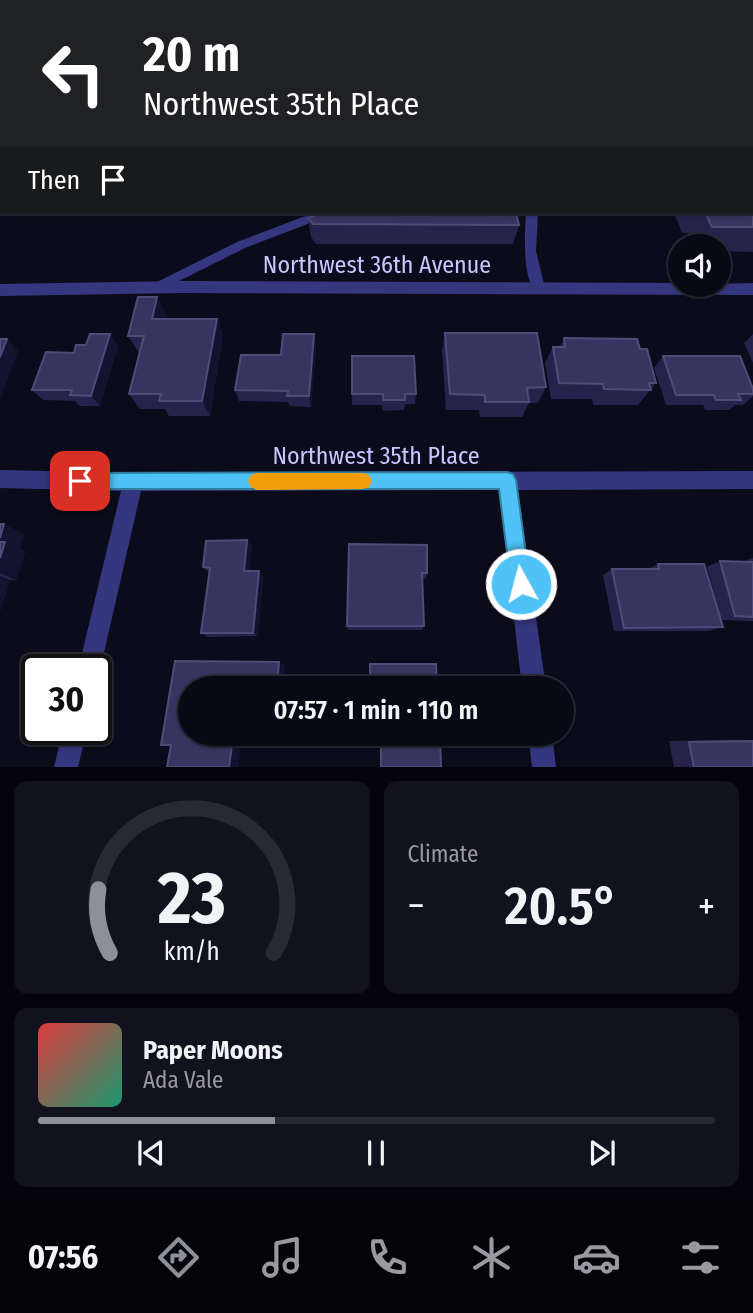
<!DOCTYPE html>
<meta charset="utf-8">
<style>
body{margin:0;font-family:"Fira Sans Condensed",sans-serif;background:#12111e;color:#f1f3f6;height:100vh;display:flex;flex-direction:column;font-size:26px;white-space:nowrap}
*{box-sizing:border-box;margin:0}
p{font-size:23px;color:#999aa0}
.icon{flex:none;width:38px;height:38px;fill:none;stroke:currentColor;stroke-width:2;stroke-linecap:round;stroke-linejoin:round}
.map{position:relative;height:767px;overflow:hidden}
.side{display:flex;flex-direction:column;gap:14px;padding:14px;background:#05040c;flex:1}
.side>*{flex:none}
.guide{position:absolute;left:0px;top:0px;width:754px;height:214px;box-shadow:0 2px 5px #0004,0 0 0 2px #292934;background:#202124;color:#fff;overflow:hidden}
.controls{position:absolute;left:668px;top:234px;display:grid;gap:14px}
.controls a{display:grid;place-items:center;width:63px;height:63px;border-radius:50%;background:#090815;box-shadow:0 2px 5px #0004,0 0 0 2px #292934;font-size:35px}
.speed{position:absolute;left:21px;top:654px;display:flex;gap:14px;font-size:35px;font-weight:700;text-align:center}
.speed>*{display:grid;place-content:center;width:91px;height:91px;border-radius:50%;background:#090815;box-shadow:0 2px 5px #0004,0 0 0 2px #292934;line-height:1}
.speed .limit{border:4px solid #111;border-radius:10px;background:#fff;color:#111}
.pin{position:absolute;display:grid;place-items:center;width:60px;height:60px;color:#fff;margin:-30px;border-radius:14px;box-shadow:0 4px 10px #0006}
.me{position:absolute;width:77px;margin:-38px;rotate:353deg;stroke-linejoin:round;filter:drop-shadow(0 0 5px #0008)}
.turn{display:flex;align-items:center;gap:24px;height:147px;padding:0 28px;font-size:32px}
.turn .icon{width:91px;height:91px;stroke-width:2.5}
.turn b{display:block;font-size:49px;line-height:60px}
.then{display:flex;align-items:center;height:66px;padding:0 28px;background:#0003;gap:14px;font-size:26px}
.big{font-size:52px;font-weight:600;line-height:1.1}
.side .card{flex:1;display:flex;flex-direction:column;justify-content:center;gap:10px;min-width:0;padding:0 24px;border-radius:14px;background:#12111e}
.side .dial{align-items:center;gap:0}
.dial svg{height:182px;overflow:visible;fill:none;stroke:#292934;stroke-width:7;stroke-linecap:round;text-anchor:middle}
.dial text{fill:#f1f3f6;stroke:none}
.song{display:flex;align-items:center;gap:21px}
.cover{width:84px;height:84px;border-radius:10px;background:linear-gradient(135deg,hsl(0 70% 55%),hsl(160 70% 35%))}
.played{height:7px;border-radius:4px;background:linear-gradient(90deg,#8c9099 35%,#292934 35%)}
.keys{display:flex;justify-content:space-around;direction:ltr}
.heat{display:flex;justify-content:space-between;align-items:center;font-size:38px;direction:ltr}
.side .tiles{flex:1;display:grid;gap:14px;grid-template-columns:1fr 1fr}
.card:last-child{grid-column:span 2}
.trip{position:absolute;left:178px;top:676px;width:396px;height:70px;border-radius:35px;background:#090815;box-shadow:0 2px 5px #0004,0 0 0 2px #292934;font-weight:600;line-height:70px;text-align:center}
.tab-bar{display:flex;height:112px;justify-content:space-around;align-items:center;background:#040308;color:#999aa0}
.tab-bar .icon{width:49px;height:49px}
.tab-bar .active{color:#8c9099}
.tab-bar b{font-size:32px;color:#f1f3f6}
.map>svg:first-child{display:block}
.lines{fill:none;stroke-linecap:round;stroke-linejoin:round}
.service{fill:#34377d;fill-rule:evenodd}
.minor{fill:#34377d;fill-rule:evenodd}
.tertiary{fill:#34377d;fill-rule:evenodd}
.wall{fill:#27224c}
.shaded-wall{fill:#151230}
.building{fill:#38345f;stroke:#4f4b78;stroke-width:2}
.route{fill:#4fc3f7;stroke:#337fa1;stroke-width:2}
.slow{fill:#f59e0b}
.labels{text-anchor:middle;stroke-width:7;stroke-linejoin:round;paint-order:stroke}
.street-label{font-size:24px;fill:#c8c6ff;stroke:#0c0b1c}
</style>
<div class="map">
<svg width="753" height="767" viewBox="0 0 753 767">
<rect width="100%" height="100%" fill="#0c0b1c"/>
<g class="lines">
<path class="service" d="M29,0H37L28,2Z
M195,0H203V2H195Z
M0,19H2V25H0Z
M0,34H2V40H0Z
M2,45V52L0,53V46Z
M2,81V87L0,88V82Z
M0,203H2V211H0Z
M316,212H333L331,215L245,248L157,292L151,287L153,284L237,242Z
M526,212H538L536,251L545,288L539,293C521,284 525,230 526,212Z"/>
<path class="minor" d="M0,470L133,473L753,471V489L518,490L546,688H522L499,490L141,491L100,670L96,678V670H78L121,491L0,488Z
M63,730H87L78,767H54Z
M528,733H552L556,767H532Z"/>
<path class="tertiary" d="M181,281L681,283V285L753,283V295L181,293L0,296V284Z"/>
</g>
<path class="wall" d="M753,105V252L719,251V247H694L688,233H682L674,212H752Z
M308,218L519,225L513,244H316L311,237Z
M167,315L165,319H217L223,337L210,416H169L165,409H140L129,394L139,353L128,336Z
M445,333L546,387L538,403H529L522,417H480L479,410H446L442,350Z
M110,334L118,346L100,406H80L75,401L43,400L32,390L74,353L86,345Z
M753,334V363L744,343Z
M564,338L640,349L656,383L638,405H593L592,399H551L545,363L553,347H560Z
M316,346L311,407L290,406L288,402L239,401L235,390L281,355Z
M663,356L753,389V396L743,405H735L729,410H705L703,405H666L654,368Z
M352,394H416L415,404H405L404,410L383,411L382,405H352Z
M0,524H4L24,535L19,549L25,552L16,580H10L0,611Z
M247,540L252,547L249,571H259L263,576L258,636L208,637L201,633L209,573L203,567Z
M349,544L427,573L426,579H422L424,626L422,630H348L347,626Z
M753,558V621L721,620L707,567L720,561H747V560Z
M658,564L723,627L709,631H614L603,575L612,569H648Z
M730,740L753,741V767H674L669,741Z"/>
<path class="shaded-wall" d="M157,297L167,315L161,337L152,319Z
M217,319L223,337L210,416L202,401Z
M110,334L118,346L100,406L91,396Z
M314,334L316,346L311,407L309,396Z
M7,339L18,351L0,400V357Z
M4,524L24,535L19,549L25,552L16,580L0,573V538Z
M247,540L252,547L249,577L244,571Z
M259,571L263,576L258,636L253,633Z
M0,576L10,580L0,611Z
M279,662L285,665L283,688H277Z
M273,733H279V737L273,738Z
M242,737L238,767H229L233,738Z"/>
<path class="building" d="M752,105L753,227H712L705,212H752Z
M324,212H516L519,225L313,224L308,218Z
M138,297H157L152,319H217L202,401H159L161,394H129L144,336H128Z
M445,333H537L546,387L527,388L529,402H485V395L450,394Z
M90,334H110L91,396L70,395L72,390H32L46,352L74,353L76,345H86Z
M283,334H314L309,396H287L288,391L235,390L241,355H281Z
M564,338L637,339L640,349H647L656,383H649L651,390L604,389L603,384L559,383L553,347H565Z
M0,339H7L0,357Z
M352,356H414L416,394H405V400H383V394H352Z
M663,356H740L753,389V394H738L741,400H716L714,395H676Z
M0,524H4L0,538Z
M247,540L244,571H259L253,633H201L210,568L203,567L206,541Z
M0,542H5L0,558Z
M349,544L427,545V573H422L424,626H347Z
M720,561L753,562V617L735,616Z
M658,564H704L723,627L624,628L612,569H659Z
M175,661L279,662L277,688H191V733H273V738H233L229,767H167L171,745H161Z
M370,664H436L437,688H447H370Z
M370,733H440L441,767H381V735H370Z
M753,741V767H694L689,742Z"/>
<path class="route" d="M507,472L513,474L516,480L530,584L527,591L521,594L514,591L511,584L499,489H80L74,487L71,481L74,475L80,473Z"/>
<path class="slow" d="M257,473H363L369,475L372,481L369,487L363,489L257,490L251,487L248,481L251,475Z"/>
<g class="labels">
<g class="street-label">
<text x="377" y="273">Northwest 36th Avenue</text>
<text x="376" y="464">Northwest 35th Place</text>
</g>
</g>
</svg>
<div class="controls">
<a><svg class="icon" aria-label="sound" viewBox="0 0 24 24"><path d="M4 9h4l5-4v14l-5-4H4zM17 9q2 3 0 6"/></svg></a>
</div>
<div class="speed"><div class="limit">30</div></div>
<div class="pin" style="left:80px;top:481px;background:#d93025"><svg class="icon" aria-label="arrive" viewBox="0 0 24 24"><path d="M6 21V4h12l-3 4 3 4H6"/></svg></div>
<svg class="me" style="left:521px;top:584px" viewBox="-20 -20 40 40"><circle r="17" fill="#4fc3f7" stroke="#fff" stroke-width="3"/><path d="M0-11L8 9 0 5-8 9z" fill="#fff"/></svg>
<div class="trip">07:57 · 1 min · 110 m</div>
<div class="guide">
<div class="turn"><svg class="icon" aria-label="left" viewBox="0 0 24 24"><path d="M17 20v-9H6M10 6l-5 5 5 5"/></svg><div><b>20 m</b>Northwest 35th Place</div></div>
<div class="then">Then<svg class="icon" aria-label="arrive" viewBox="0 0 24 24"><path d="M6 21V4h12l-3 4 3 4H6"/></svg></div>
</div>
</div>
<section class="side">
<div class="tiles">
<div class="card dial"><svg viewBox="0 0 100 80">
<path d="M14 69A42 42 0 1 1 86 69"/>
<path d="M14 69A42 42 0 0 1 9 41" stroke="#8c9099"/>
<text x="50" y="56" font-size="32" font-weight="700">23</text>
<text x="50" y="72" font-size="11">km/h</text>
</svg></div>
<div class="card"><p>Climate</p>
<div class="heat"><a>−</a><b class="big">20.5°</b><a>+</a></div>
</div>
<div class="card">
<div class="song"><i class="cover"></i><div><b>Paper Moons</b><p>Ada Vale</p></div></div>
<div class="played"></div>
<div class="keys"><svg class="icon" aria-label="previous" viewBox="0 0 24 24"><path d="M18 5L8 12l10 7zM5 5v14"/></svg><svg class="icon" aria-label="pause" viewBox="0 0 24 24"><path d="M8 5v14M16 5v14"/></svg><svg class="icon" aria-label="next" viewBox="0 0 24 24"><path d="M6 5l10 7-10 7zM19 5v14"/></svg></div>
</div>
</div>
</section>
<nav class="tab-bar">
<b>07:56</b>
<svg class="icon active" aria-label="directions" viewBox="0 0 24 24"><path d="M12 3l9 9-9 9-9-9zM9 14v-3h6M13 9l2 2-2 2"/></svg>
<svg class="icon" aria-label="music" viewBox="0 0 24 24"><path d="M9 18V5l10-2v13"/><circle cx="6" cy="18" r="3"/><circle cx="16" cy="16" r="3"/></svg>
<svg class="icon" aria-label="phone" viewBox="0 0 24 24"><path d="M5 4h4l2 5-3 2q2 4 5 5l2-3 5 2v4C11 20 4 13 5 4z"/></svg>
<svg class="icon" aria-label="climate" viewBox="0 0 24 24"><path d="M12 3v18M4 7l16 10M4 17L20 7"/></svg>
<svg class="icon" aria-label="car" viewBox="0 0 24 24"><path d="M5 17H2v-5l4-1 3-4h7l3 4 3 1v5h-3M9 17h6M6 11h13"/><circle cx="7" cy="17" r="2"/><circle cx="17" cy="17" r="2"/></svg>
<svg class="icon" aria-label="filters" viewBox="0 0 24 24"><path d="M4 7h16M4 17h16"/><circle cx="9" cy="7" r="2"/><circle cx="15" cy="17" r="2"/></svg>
</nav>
